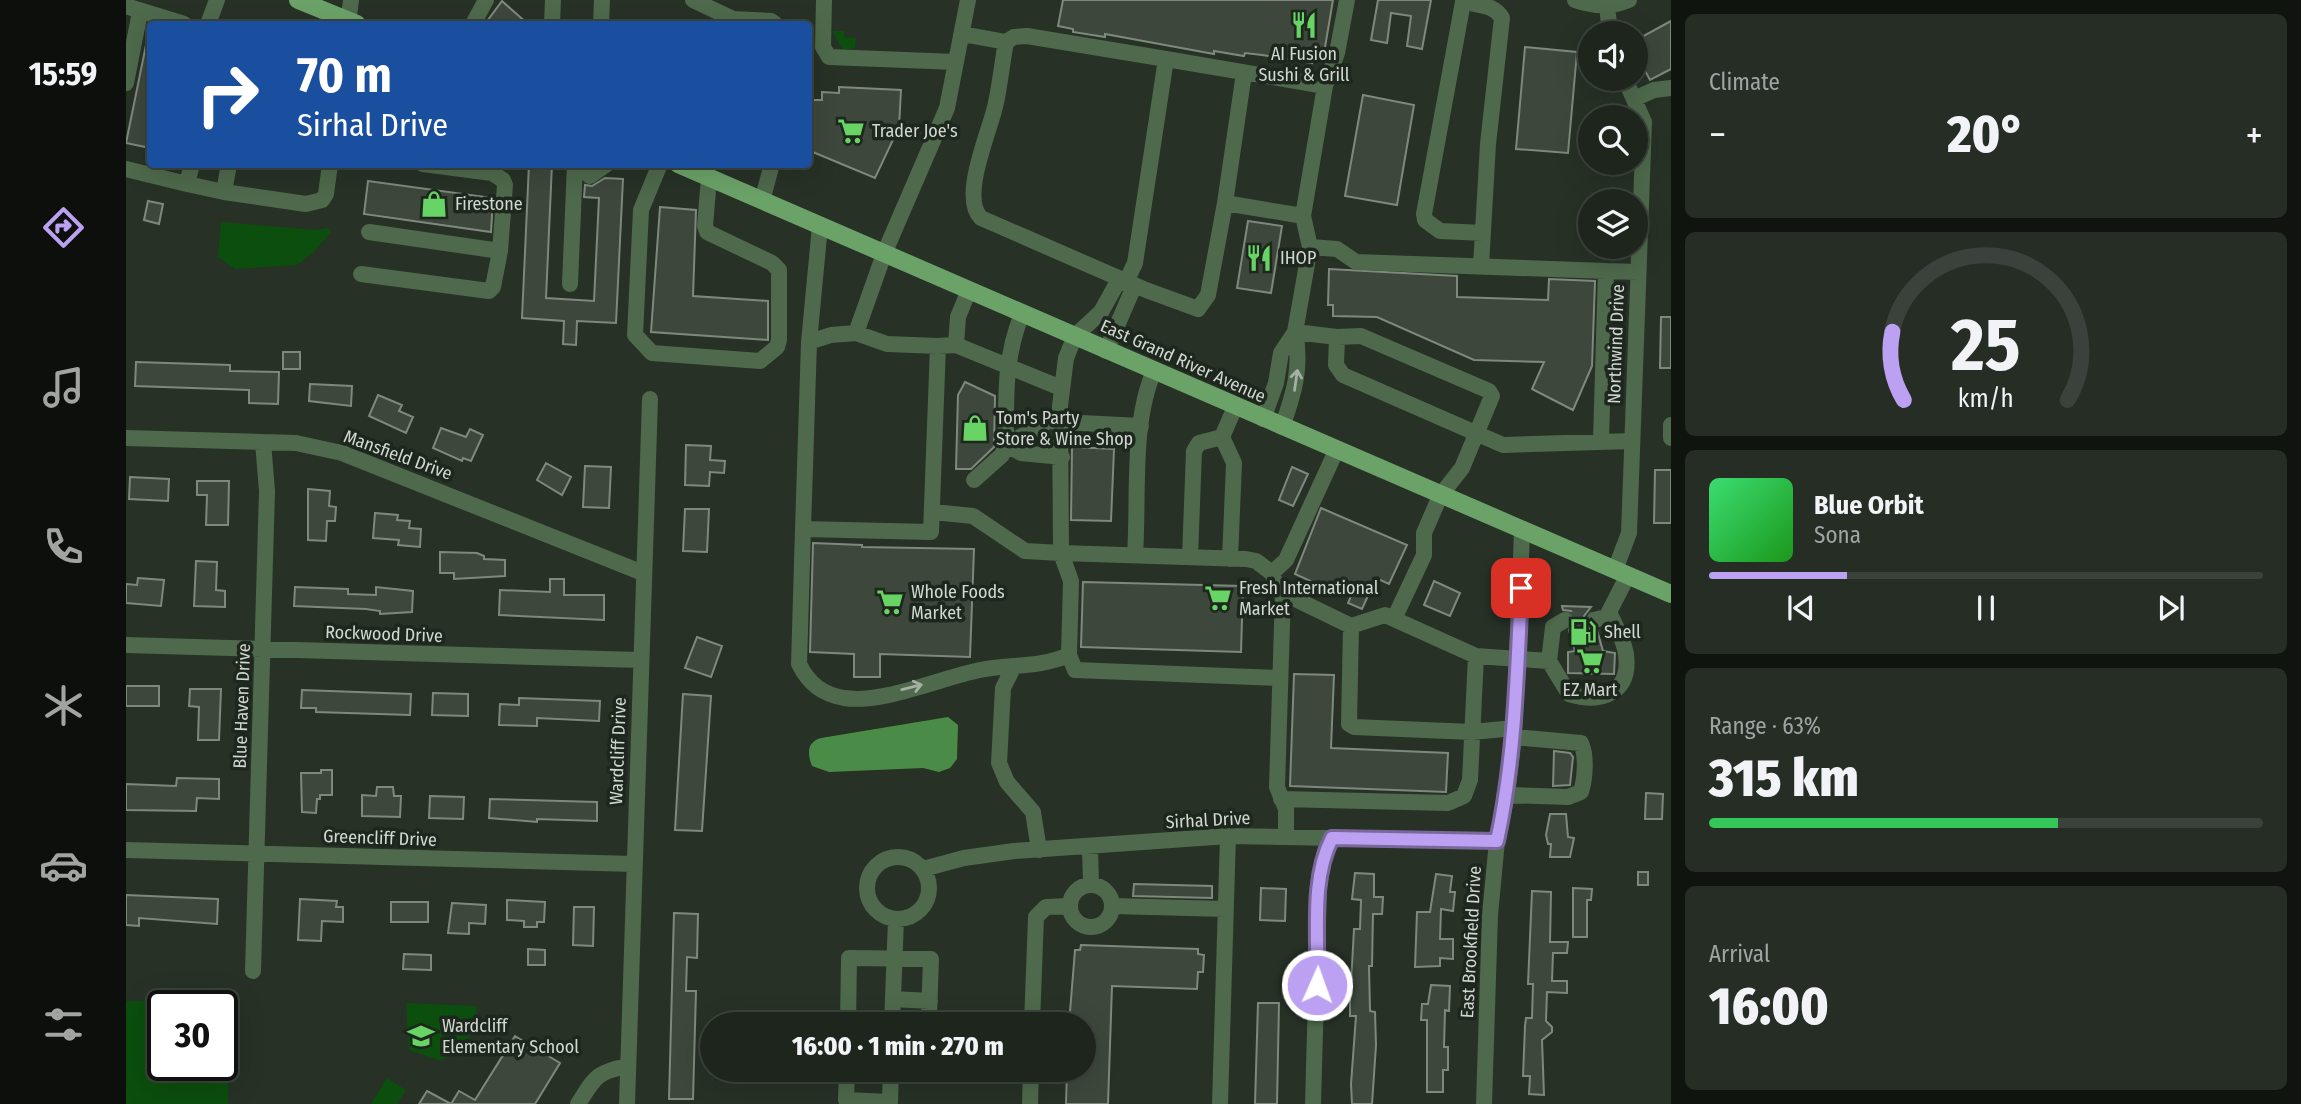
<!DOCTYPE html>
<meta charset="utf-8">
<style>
body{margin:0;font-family:"Fira Sans Condensed",sans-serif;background:#252d25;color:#f1f3f6;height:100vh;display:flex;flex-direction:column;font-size:26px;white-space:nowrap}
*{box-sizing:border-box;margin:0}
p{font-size:23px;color:#a0a5a3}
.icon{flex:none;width:38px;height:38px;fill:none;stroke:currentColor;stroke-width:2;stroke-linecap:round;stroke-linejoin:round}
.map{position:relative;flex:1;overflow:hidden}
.side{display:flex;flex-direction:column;gap:14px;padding:14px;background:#10140f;width:630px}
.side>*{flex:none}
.hud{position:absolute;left:21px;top:21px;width:665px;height:147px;border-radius:7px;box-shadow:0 7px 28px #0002,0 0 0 2px #3b423b;background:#1a4fa0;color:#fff;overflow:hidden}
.buttons{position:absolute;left:1452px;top:21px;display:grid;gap:14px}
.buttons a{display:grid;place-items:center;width:70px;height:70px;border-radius:50%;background:#1d251c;box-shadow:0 7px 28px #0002,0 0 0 2px #3b423b;font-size:35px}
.speed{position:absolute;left:21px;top:990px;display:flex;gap:14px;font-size:35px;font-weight:700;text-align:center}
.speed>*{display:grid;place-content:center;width:91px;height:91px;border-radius:50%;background:#1d251c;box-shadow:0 7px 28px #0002,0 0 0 2px #3b423b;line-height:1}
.speed .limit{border:4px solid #111;border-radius:10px;background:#fff;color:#111}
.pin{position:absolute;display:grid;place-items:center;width:60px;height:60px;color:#fff;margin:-30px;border-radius:14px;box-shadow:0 4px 10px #0006}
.me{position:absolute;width:77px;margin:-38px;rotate:2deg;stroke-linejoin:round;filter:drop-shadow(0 0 5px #0008)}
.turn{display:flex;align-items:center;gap:24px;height:147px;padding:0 35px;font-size:32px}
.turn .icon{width:91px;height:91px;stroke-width:2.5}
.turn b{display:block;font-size:49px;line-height:60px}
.big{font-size:52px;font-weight:800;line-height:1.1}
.side .card{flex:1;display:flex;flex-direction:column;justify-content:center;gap:10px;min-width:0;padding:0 24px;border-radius:10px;background:#252d25}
.side .dial{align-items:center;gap:0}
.dial svg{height:182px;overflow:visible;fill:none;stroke:#3b423b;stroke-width:7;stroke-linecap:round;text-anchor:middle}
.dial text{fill:#f1f3f6;stroke:none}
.song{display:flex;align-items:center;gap:21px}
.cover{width:84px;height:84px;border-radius:10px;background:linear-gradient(135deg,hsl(140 70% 55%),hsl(120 70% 35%))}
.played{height:7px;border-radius:4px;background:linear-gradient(90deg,#bca0f2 25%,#3b423b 25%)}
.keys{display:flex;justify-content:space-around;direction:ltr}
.heat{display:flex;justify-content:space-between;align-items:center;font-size:38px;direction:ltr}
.charge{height:10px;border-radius:5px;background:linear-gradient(90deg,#34c759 63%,#3b423b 0)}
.trip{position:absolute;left:574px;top:1012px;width:396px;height:70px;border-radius:35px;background:#1d251c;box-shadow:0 7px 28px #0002,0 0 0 2px #3b423b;font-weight:800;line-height:70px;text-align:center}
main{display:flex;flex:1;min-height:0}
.menu{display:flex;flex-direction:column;width:126px;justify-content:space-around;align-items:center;background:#0c0f0b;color:#a0a5a3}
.menu .icon{width:49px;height:49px}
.menu .on{color:#bca0f2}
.menu b{font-size:32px;color:#f1f3f6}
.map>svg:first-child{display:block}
.green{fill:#0b4e0d;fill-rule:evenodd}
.water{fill:#4a8b47}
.building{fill:#3d473c;stroke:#7e897d;stroke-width:2}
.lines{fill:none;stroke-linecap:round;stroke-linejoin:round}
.minor-tunnel{stroke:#404a40;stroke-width:16;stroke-dasharray:16 8;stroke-linecap:butt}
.minor{stroke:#4e694c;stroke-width:16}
.major{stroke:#6ba268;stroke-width:18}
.oneway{stroke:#a3b0a2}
.route-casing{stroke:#7a689d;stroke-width:18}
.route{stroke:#bca0f2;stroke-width:12}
.labels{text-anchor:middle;stroke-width:7;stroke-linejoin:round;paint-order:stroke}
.poi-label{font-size:18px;fill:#d1d7d1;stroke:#1e271d;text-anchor:start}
.street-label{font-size:18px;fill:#d1d7d1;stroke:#1e271d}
</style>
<main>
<nav class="menu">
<b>15:59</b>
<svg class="icon on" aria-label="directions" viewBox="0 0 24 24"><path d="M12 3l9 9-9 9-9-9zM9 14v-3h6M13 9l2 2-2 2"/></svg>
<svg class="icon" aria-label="music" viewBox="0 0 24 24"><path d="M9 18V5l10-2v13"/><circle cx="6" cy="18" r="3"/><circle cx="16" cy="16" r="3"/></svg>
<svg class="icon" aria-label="phone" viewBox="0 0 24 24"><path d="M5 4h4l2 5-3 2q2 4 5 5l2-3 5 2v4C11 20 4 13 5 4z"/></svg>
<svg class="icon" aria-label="climate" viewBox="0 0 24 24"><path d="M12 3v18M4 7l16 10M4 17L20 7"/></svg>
<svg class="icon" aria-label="car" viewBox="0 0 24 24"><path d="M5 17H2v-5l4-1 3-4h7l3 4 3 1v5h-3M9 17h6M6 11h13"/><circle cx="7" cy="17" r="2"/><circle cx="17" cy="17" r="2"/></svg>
<svg class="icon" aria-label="filters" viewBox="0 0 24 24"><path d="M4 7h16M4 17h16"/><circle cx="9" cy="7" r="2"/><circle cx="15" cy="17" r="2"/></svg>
</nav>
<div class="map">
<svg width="1545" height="1104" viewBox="0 0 1545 1104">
<rect width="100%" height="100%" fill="#273126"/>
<path class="green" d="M706,31H718V37L730,38L729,48L717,50Z
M95,222L190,230L203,228L205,232L188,252L171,265L109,269L92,257Z
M0,1001L103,1002L102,1104H0ZM96,1006V1066H37V1006Z
M280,1003L351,1006L350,1031L316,1061L283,1050Z
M261,1078L280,1090L271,1104H245Z"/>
<path class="water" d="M822,717L832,725L831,759L824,768L813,772L797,768L703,772L686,766C681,753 681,742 695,738Z"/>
<path class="building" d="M937,0H1207L1197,59L1187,57L1186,63L1136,55L1119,53L1118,56L1088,51V54L979,34V37L947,32V29L932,26Z
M1252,0H1305L1296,49L1281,46L1285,16L1265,13L1261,43L1245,40Z
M376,1L402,24H359Z
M1545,21V69L1524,80L1510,54V40Z
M20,45H24V148L0,143Z
M1399,47L1451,52L1442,153L1390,149Z
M713,87L775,90L773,127L749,178L682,150V100H696V92L713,93Z
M1237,95L1288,105L1271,205L1219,196Z
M403,164H426L420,298L468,301L473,198L458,197L459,185L466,186L479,178L497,179L490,323L451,321L450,345L437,344L438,321L396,318Z
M242,181L367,198L365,232L238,214Z
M22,201L37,204L33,224L18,220Z
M534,207L570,210L567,296L642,301V340L525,332Z
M1122,221L1156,226L1145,293L1111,288Z
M1203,269L1331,276V297L1422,300L1423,279L1469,281L1466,366L1447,410L1406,389L1418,362L1348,360L1251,317L1207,316V305H1202Z
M1535,317H1545V368H1534Z
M157,352H174V369H157Z
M10,362L104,365V371L153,372L152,404L123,403V390L9,386Z
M839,382L869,396L868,447L845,469H830L832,395Z
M184,384L226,386L225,406L183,401Z
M252,395L276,405L273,411L287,417L280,433L243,416Z
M315,428L340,437L344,429L357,435L345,461L337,458L336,461L307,448Z
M560,445L585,446L584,460L599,461L598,473L584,472L583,486L559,485Z
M946,447L988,449L985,521L945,520Z
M420,463L445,477L436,495L411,480Z
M459,466L485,467L483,508L457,507Z
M1166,467L1182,474L1167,506L1153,500Z
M1529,470H1545V523H1528Z
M4,477L43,479L42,501L3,499Z
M71,481H103L102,525H80L81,495H71Z
M182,489L204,491L203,506L210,507L209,521H201L200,541L182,540Z
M1195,508L1281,545L1263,584L1250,578L1236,609L1222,603L1226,594L1201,583L1199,588L1169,574Z
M559,509H583L581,552L557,551Z
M249,513L272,515L271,520L284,521L283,528L295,529L294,547L272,545L273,540L247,538Z
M687,543L736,545V547L848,549L844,657L754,654V677H728V654L684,652Z
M314,552L351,553L358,556V559L379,560V576L328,579V573H314Z
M70,561L91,562L90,590L99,591V607L68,606Z
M12,578L38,580L35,606L0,603V584L11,585Z
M424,579H438V595H478V620L373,615L374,590L424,592Z
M1308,581L1334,593L1324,616L1298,605Z
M957,582L1117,586L1115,652L955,647Z
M169,587L222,589V594L250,595V587L287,591L286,612L254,614V611L240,609L168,606Z
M1436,606L1465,607L1458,616V623L1464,630H1471L1477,651L1489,653L1488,674L1442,673V652L1449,651L1443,630L1449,619L1445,611L1437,610Z
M571,637L596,646L585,677L559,668Z
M1168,674L1208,675L1205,748L1322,753L1320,792L1164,786Z
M0,686H33V706H0Z
M64,689H95L93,740H72L73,707L63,706Z
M176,690L285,694L284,715L190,712V708H175Z
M307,693L342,694V716L306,715Z
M557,694L585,696L576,831L549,830Z
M393,698L474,701L473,721L411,718V726L373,725L374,704L393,705Z
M1428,751L1444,753L1447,757L1444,785L1427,786Z
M195,770H206V795H194V799H191L190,813L176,812L175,773H195Z
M51,778L93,779V799L71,798L70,811L0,810V784L50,786Z
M251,787H267L268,796H275L274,817L236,816V795L250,796Z
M1520,793L1537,794L1536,819H1519Z
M304,796L338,797L337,819L303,818Z
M364,799L471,802V821L411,819V822L363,818Z
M1424,814H1440L1442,837L1448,838L1444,857H1424L1425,844H1422L1420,835Z
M1512,872H1522V885H1512Z
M1229,873L1248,874V897H1257L1256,914H1247L1246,966H1243L1244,1011L1249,1012L1250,1045L1246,1104H1226L1225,1084L1230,1016H1224V1002L1228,929H1234L1235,900L1226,899Z
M1310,874L1326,876L1324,892H1329L1327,911L1315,909L1314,939H1327V959L1314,958V966L1289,967L1291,912H1304Z
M1008,884L1086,886V898L1007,896Z
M1135,888L1160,889L1159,921L1134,920Z
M1447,888L1466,889L1465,900H1461V937H1447Z
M1406,891L1425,892L1424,942H1442L1441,953H1427L1426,981H1441V993L1421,992L1420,1021L1426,1027V1032L1416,1040L1418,1095L1403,1094L1404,1076H1397L1399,1026L1400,1018H1406L1407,984H1402Z
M0,895L92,899L91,924L13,918V926L0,925Z
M174,899L211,901L210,907H217V922L196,921L195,941L172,940Z
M381,900L419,902L418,922H411V927H398V921L381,920Z
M265,902H302V922H265Z
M326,903L360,905L359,924L343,923V934L322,933Z
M448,907H468L467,946L447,945Z
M548,913L572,914L571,958L561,957L560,991H570L567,1099H543Z
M955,945L1072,949V954L1078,955L1077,972H1072L1071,989L986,986L982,1104H940L941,1069H957V1024H943L949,950H954Z
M402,949L419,950V965H402Z
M278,954L305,955V970L277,969Z
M1305,985L1324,986L1323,1011L1319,1010L1318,1047H1322V1070H1317V1092H1301V1020H1295L1296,1004H1302Z
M1132,1003H1153L1151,1104H1129Z
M389,1036L434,1063L409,1104H325L333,1091L349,1100Z
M301,1091L325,1104H293Z"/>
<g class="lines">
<path class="minor-tunnel" d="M1439,620H1468"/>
<path class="minor" d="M567,0L607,19L645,21L649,24
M698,0L697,47L703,57L830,62
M1337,0C1348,7 1367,2 1376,18L1362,144L1355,266
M1449,0C1468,6 1484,8 1503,0
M1337,2L1298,214L1299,220L1314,231L1357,233
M0,6L58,24
M1481,6L1484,33
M82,24L91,0
M222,24L225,0
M347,24L360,0
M426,24L427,0
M475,24L476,0
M836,34L880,42L888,37L901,36L1040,59L1009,263L1001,280
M880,42C876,63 874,86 869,107C863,133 834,198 855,218L1020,290L1072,309L1082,295L1099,203L1177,216
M1040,59L1199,86
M0,83L14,12
M1508,99L1528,90L1545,88
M103,164L98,192L180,204L196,200L200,194L204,164
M297,164L366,173L368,164
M451,164L464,176L481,164
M534,164L515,210L509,335L526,353L634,361L651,347L653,340V270L646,263L581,232L579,226L583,178
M0,169L61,184L66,164
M61,184L98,192
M636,201L646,164
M1099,203L1118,73
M694,226L683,342L677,529L805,532L812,346L761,344L730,333L758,254L821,108L842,0
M243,232L374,251L379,185L377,180L366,173
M1184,247L1211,249L1230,262L1480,271
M235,274L363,291L367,287L374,251
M444,284L449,164
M896,314C878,357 880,399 880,445L895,453L936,457
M1169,332L1211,337L1235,336L1363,391L1366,396L1336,468L1314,496L1298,533V555L1268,619
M1211,337L1210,365L1217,375L1377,445L1506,441
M683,342L705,335L730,333
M830,345L832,317L843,290
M812,346L830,345L935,388
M1137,419L1150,383L1155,353L1169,332L1184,247L1177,216L1199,86L1211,53L1221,0
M935,422L1015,426
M1545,425V438
M1156,427C1168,394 1176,367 1169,332
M1096,437L1108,463L1104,559
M0,438L170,443L216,453L517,573
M1475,440L1480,271L1512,272
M848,480L876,455L880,445L935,414
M807,512L847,516L899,551L935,553L934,406L940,358L949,336L975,312L990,285L1001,280L1006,291L980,351
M677,529L673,664C683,684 696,694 718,698C757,704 814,678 854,670C884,664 913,668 943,655
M1009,555C1013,498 1005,424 1028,371
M1064,557L1068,451L1073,443L1096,437L1109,407
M1489,570L1503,533L1518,122L1499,79
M1146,573L1151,588L1157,593L1225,626L1259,615L1350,656L1423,661L1443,694C1476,704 1505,693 1500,654C1498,640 1489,625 1483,612L1502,575
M1157,593L1151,787L1160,809V836
M1468,620L1480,617L1483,612
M1225,626L1223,724L1228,727L1346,732L1388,728
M0,645L514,660
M1423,661L1427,627L1439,620
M887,668L877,688L873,763L881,782L907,812L913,850
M1154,678L949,670L943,655L945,581L935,553L1120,559L1130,561L1146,573L1160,560L1210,451
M1381,795L1442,797L1455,792C1459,779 1461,756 1455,743L1388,737
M1155,799L1322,803L1338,796L1344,780L1350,656
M964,846L965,885
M0,850L508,864
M741 888a31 31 0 1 1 62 0a31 31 0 1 1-62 0Z
M797,869L838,858L888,851L1102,836L1371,841
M944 906a21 21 0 1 1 42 0a21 21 0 1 1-42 0Z
M987,906L1100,909
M127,971L141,491L137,442
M767,999L804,1001
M722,1024L723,958L805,959L803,1016
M766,1024L770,919
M906,1024L910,917L920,907L943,906
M721,1069L720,1100L764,1102L765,1069
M452,1104C469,1077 470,1072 502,1066
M501,1104L524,399
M904,1104L905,1069
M1094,1104L1102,836
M1187,1104L1193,887L1199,851L1206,838
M1358,1104L1364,915L1371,841L1381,795L1388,737L1396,531"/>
<path class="major" d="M172,0L231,24
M552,164L1545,594"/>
</g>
<defs><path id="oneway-shaft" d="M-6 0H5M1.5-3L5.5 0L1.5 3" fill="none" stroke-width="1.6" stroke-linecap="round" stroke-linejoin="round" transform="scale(1.75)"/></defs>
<g class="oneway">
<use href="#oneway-shaft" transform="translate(1170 380) rotate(-82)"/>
<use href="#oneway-shaft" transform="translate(786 687) rotate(-14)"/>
</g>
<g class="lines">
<defs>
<path id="route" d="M1191,985C1193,938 1184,880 1206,838L1371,841C1389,758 1391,674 1395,588"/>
</defs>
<use href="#route" class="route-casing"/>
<use href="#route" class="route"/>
</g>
<defs>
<symbol id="restaurant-bare" viewBox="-9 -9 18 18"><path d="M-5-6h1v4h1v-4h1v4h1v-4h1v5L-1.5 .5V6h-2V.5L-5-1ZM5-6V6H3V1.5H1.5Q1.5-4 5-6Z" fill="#68d465" stroke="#1e271d" stroke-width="2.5" paint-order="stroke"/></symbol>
<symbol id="supermarket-bare" viewBox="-9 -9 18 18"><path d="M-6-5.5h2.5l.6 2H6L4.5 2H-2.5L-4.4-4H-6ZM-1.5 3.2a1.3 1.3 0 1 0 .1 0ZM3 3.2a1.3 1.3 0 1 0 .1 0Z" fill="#68d465" stroke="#1e271d" stroke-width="2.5" paint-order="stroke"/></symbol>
<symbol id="shop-bare" viewBox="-9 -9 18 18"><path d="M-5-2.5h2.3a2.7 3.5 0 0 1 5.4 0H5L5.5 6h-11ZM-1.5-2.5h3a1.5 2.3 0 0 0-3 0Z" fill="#68d465" stroke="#1e271d" stroke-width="2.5" paint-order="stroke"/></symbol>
<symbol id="fuel-bare" viewBox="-9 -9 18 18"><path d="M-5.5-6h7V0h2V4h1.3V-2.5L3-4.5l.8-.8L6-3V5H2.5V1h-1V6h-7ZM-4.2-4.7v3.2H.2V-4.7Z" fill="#68d465" stroke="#1e271d" stroke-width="2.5" paint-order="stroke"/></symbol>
<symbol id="school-bare" viewBox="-9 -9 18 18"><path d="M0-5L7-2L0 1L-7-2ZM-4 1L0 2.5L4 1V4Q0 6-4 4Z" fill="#68d465" stroke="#1e271d" stroke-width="2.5" paint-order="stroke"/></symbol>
</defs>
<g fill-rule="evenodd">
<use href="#restaurant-bare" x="1159" y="6" width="38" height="38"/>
<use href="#supermarket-bare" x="706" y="112" width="38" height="38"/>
<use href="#shop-bare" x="289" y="185" width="38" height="38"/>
<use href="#restaurant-bare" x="1114" y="239" width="38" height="38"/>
<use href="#shop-bare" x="830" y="409" width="38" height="38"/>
<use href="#supermarket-bare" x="1073" y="579" width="38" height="38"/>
<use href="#supermarket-bare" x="745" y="583" width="38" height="38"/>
<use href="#fuel-bare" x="1438" y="613" width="38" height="38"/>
<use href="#supermarket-bare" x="1445" y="642" width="38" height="38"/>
<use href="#school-bare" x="276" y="1017" width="38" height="38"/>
</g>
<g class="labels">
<g class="poi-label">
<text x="1178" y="60" text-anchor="middle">AI Fusion<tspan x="1178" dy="21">Sushi &amp; Grill</tspan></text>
<text x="746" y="137">Trader Joe's</text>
<text x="329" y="210">Firestone</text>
<text x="1154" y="264">IHOP</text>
<text x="870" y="424">Tom's Party<tspan x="870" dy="21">Store &amp; Wine Shop</tspan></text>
<text x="1113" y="594">Fresh International<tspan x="1113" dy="21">Market</tspan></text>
<text x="785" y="598">Whole Foods<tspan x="785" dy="21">Market</tspan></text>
<text x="1478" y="638">Shell</text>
<text x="1464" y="696" text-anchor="middle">EZ Mart</text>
<text x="316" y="1032">Wardcliff<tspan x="316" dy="21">Elementary School</tspan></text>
</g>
<g class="street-label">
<text transform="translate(1490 344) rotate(-88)" y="6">Northwind Drive</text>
<text transform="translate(1057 361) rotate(24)" y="6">East Grand River Avenue</text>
<text transform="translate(272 455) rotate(20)" y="6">Mansfield Drive</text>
<text transform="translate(258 634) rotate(2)" y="6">Rockwood Drive</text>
<text transform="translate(116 706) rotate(-88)" y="6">Blue Haven Drive</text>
<text transform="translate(492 751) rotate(-88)" y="6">Wardcliff Drive</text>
<text transform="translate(1082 820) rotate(-3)" y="6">Sirhal Drive</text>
<text transform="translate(254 838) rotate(2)" y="6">Greencliff Drive</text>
<text transform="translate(1345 942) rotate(-87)" y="6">East Brookfield Drive</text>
</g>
</g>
</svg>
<div class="buttons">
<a><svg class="icon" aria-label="sound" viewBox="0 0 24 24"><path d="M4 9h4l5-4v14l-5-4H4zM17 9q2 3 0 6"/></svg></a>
<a><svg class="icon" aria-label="search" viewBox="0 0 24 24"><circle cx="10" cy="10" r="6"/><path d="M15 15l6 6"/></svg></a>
<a><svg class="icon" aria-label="layers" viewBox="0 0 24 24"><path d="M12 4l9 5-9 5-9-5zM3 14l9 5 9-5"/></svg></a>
</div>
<div class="speed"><div class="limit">30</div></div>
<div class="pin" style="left:1395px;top:588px;background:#d93025"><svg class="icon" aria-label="arrive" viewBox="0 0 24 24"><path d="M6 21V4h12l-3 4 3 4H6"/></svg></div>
<svg class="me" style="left:1191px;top:985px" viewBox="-20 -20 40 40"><circle r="17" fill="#bca0f2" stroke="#fff" stroke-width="3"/><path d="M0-11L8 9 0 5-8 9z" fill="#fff"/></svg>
<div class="trip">16:00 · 1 min · 270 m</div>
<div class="hud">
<div class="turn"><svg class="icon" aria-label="right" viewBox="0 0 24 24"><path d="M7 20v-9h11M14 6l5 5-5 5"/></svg><div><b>70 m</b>Sirhal Drive</div></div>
</div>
</div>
<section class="side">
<div class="card"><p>Climate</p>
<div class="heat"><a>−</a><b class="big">20°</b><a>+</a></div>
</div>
<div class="card dial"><svg viewBox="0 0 100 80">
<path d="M14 69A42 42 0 1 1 86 69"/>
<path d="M14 69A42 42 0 0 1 9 39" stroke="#bca0f2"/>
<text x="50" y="56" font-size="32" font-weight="700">25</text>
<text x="50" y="72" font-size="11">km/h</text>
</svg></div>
<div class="card">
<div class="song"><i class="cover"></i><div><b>Blue Orbit</b><p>Sona</p></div></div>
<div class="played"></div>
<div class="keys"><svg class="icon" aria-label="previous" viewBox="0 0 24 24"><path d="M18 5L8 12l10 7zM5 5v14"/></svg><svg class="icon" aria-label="pause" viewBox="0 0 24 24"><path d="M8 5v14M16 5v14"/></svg><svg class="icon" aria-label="next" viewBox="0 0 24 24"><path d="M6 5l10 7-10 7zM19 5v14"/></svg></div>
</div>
<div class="card"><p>Range · 63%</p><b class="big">315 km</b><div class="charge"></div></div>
<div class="card"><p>Arrival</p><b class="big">16:00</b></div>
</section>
</main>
